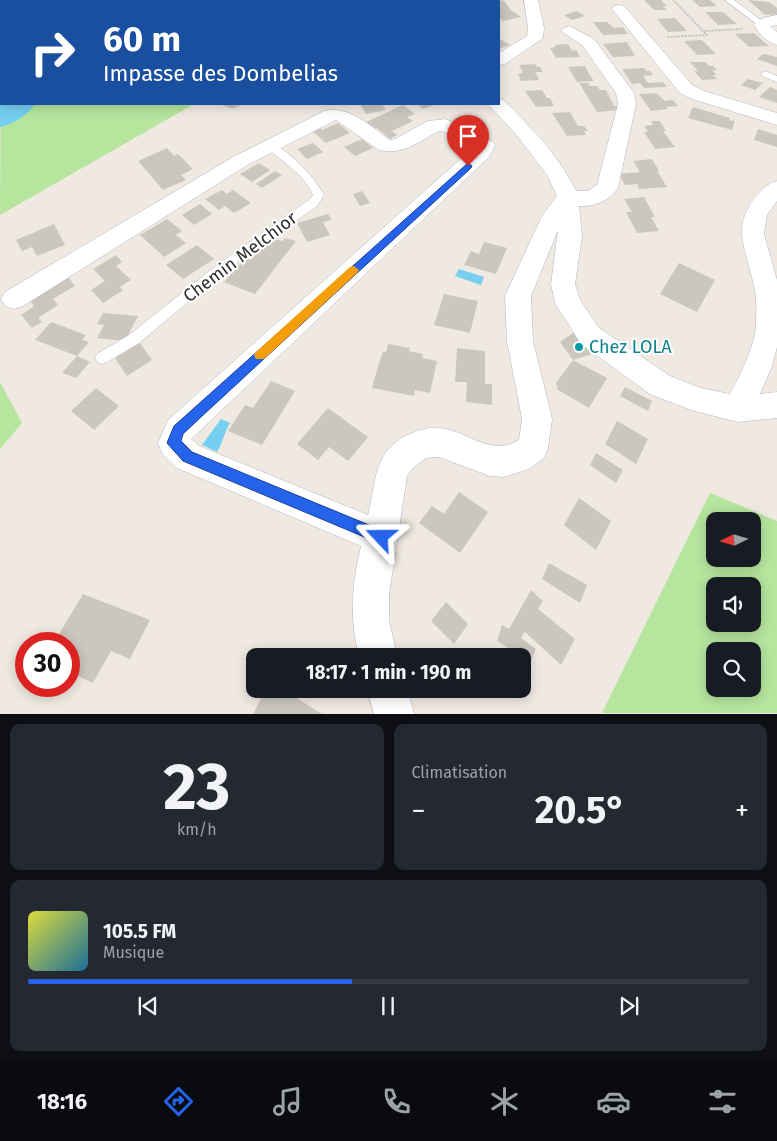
<!DOCTYPE html>
<html lang="fr">
<meta charset="utf-8">
<style>
body{margin:0;font-family:"Fira Sans",sans-serif;background:#242831;color:#f1f3f6;height:100vh;display:flex;flex-direction:column;font-size:19px;white-space:nowrap}
*{box-sizing:border-box;margin:0}
p{font-size:16px;color:#9ea1a6}
.icon{flex:none;width:28px;height:28px;fill:none;stroke:currentColor;stroke-width:2;stroke-linecap:round;stroke-linejoin:round}
.map{position:relative;height:714px;overflow:hidden}
.sheet{display:flex;flex-direction:column;gap:10px;padding:10px;background:#0d0f14;flex:1}
.sheet>*{flex:none}
.guide{position:absolute;left:0px;top:0px;width:500px;height:105px;box-shadow:0 2px 12px #0003;background:#1a4fa0;color:#fff;overflow:hidden}
.needle{width:32px;rotate:265deg}
.buttons{position:absolute;left:706px;top:512px;display:grid;gap:10px}
.buttons a{display:grid;place-items:center;width:55px;height:55px;border-radius:10px;background:#171b24;box-shadow:0 2px 12px #0003;font-size:25px}
.speed{position:absolute;left:15px;top:632px;display:flex;gap:10px;font-size:25px;font-weight:700;text-align:center}
.speed>*{display:grid;place-content:center;width:65px;height:65px;border-radius:50%;background:#171b24;box-shadow:0 2px 12px #0003;line-height:1}
.speed .limit{border:8px solid #d22;background:#fff;color:#111}
.pin{position:absolute;display:grid;place-items:center;width:42px;height:42px;color:#fff;margin:-51px -21px;border-radius:50% 50% 50% 0;rotate:-45deg;box-shadow:0 0 5px #0007}
.pin .icon{rotate:45deg}
.me{position:absolute;width:55px;margin:-28px;rotate:293deg;stroke-linejoin:round;filter:drop-shadow(0 0 4px #0008)}
.turn{display:flex;align-items:center;gap:18px;height:105px;padding:0 20px;font-size:22px}
.turn .icon{width:65px;height:65px;stroke-width:2.5}
.turn b{display:block;font-size:35px;line-height:42px}
.big{font-size:38px;font-weight:700;line-height:1.1}
.sheet .card{flex:1;display:flex;flex-direction:column;justify-content:center;gap:8px;min-width:0;padding:0 18px;border-radius:10px;background:#242831}
.sheet .dial{align-items:center;gap:0}
.dial b{font-size:65px;line-height:1}
.song{display:flex;align-items:center;gap:15px}
.cover{width:60px;height:60px;border-radius:8px;background:linear-gradient(135deg,hsl(60 70% 55%),hsl(200 70% 35%))}
.played{height:5px;border-radius:2px;background:linear-gradient(90deg,#2563eb 45%,#363941 45%)}
.keys{display:flex;justify-content:space-around;direction:ltr}
.heat{display:flex;justify-content:space-between;align-items:center;font-size:28px;direction:ltr}
.sheet .tiles{flex:1;display:grid;gap:10px;grid-template-columns:1fr 1fr}
.card:last-child{grid-column:span 2}
.trip{position:absolute;left:246px;top:648px;width:285px;height:50px;border-radius:10px;background:#171b24;box-shadow:0 2px 12px #0003;font-weight:700;line-height:50px;text-align:center}
.tab-bar{display:flex;height:80px;justify-content:space-around;align-items:center;background:#090b0e;color:#9ea1a6}
.tab-bar .icon{width:35px;height:35px}
.tab-bar .current{color:#2563eb}
.tab-bar b{font-size:22px;color:#f1f3f6}
.map>svg:first-child{display:block}
.green{fill:#b6e59e;fill-rule:evenodd}
.water{fill:#75cff0}
.lines{fill:none;stroke-linecap:round;stroke-linejoin:round}
.stream{fill:#75cff0;fill-rule:evenodd}
.river{fill:#75cff0;fill-rule:evenodd}
.building{fill:#cbc7bf}
.lane-casing{stroke:#b4b7c1;stroke-width:1}
.street-casing{stroke:#b4b7c1;stroke-width:1}
.secondary-casing{stroke:#b4b7c1;stroke-width:1}
.path{stroke:#c9c9c9;stroke-width:2;stroke-dasharray:2.5 1;stroke-linecap:butt}
.lane{fill:#fff;fill-rule:evenodd}
.street{fill:#fff;fill-rule:evenodd}
.secondary{fill:#fff;fill-rule:evenodd}
.route{fill:#2563eb;stroke:#184099}
.slow{fill:#f59e0b}
.culture-dot{fill:#0f9aa8;stroke:#fff;stroke-width:2}
.labels{text-anchor:middle;stroke-width:4;stroke-linejoin:round;paint-order:stroke}
.street-label{font-size:18px;fill:#2e2e2e;stroke:#fff}
.culture-label{font-size:18px;fill:#0d838f;stroke:#fff;text-anchor:start}
</style>
<div class="map">
<svg width="777" height="714" viewBox="0 0 777 714">
<rect width="100%" height="100%" fill="#efe9e1"/>
<path class="green" d="M1,57V104H194L0,215Z
M0,382L22,423L0,449Z
M710,493L777,521V713H602ZM715,521H752V559H715ZM715,586H752V624H715ZM715,651H752V689H715Z"/>
<path class="water" d="M459,269L484,277L481,285L455,276Z
M221,419L230,423C224,433 223,442 217,452L202,445Z"/>
<g class="lines">
<path class="stream" d="M220,0H224V1H220Z
M376,0H380L379,1H375Z"/>
<path class="river" d="M2,104H35C27,116 13,124 0,127V105Z"/>
</g>
<path class="building" d="M503,0L511,10L521,17L503,21L499,17V1Z
M644,0H661L667,6H663L667,10H654Z
M692,0H710L717,6L700,7Z
M748,0L769,2L777,8V14L765,15Z
M577,11L585,16L572,20L564,15Z
M705,12H723L737,24L718,25Z
M675,18L687,31L668,32L657,19Z
M593,22H607L614,28L623,27L628,34L603,35Z
M754,33L761,39L769,46L749,47L735,34Z
M500,39L510,45L499,49Z
M702,40L716,54L697,55L684,41Z
M627,42L635,56L613,57L603,44Z
M568,44L572,51L576,50L580,57L556,58L550,48L556,47L554,45Z
M763,54L777,57V66L757,59Z
M690,62H705L709,66H713L717,70H712L717,75H713L717,79L702,80L694,71H698Z
M535,64L537,67H540L543,72H535L539,80L521,81L518,74L523,73L519,65Z
M585,66L589,74L594,81L577,82L568,67Z
M644,68L646,71H650L653,75L643,76L648,83L663,82L667,87L644,88L640,83L632,84L622,69Z
M748,79L755,81L763,83L755,90L741,85Z
M579,83H588L590,86H597L600,90H606L614,106H618L621,110L597,112Z
M770,87L777,90V103L759,97Z
M542,90L547,98H550L554,106L536,107L525,91Z
M656,93L665,101L673,100L678,106L666,107L668,109L651,111L639,94Z
M219,104H243L233,109Z
M360,104H382L386,110L366,114Z
M421,104H437L423,109L418,105Z
M403,105L415,114L407,117L413,121L392,131L397,135L390,139L377,128L373,130L364,123Z
M693,107L730,118L729,120L735,121L732,130L688,118Z
M570,112L578,126H584L588,131H584L586,135L567,136L552,113Z
M651,121H660L666,131H663L675,147L655,149L644,132H648L644,126L653,125Z
M338,123L350,133L326,143L311,130L319,127L322,130Z
M758,129L777,135V147L754,140Z
M362,139L373,148L355,156L344,147Z
M313,143L323,152L307,159L297,149Z
M167,148L174,156L178,154L193,169L181,175L186,180L163,190L138,161Z
M652,159L659,171H657L667,187L639,189L637,184L625,185L619,174L640,172L633,161Z
M259,163L270,170L252,182L240,174Z
M275,171L282,175L262,188L256,184Z
M222,190L227,194L233,190L251,203L234,213L225,206L219,210L205,199Z
M362,191L370,203L360,206L353,194Z
M644,197L655,217H651L659,231L637,233L626,212H632L624,199Z
M200,204L212,214L194,225L182,215Z
M328,214L332,220L323,222L330,235L307,242L297,223Z
M167,219L182,231L176,235L186,243L164,257L140,235Z
M54,224L65,245L37,256L32,247L22,251L16,240Z
M270,237L282,241L285,238L296,241L255,294L224,282L245,258L251,260Z
M484,242L507,248L496,274L464,265L471,251L479,254Z
M197,245L214,259L183,279L166,265Z
M116,255L122,262L116,266L131,280L120,287L123,290L103,303L91,290L105,281L93,269Z
M679,263L715,280L697,312L660,294Z
M66,274L75,286L53,299L58,305L38,318L42,322L32,328L21,315L34,306L27,296Z
M444,294L478,301L470,333L434,325Z
M103,313L138,316L125,341L97,338L104,325L97,324Z
M51,322L86,335L82,340L89,342L77,356L35,340Z
M576,331L601,351L573,360L560,342Z
M140,343L152,360L127,376L115,358Z
M388,344L410,348L409,351L423,354L422,358L437,361L430,393L415,390L414,396L372,388L379,363L383,352H386Z
M457,348L485,351V384H492V405L466,402L467,382H455Z
M77,356L90,362L76,378L62,373Z
M573,360L607,378L589,408L558,390L556,383Z
M271,381L295,391L262,445L228,431L245,405L253,408Z
M625,387L652,401L648,411L620,396Z
M96,388L119,406L94,430L71,411Z
M328,408L368,437L348,461L329,447L318,460L297,444Z
M617,421L648,439L636,464L605,444Z
M596,453L623,470L616,483L590,465Z
M459,492L488,512L460,553L419,523L432,506L444,514Z
M579,498L611,521L596,550L564,525Z
M549,563L587,585L580,603L542,579Z
M531,590L543,601L538,609L575,639L561,665L525,632L521,638L536,649L530,663L522,656L497,641L502,625L509,629Z
M83,594L150,620L130,659L111,651L93,683L76,675L68,691L58,686H69V644H53Z
M446,602L468,624L454,644L431,621Z
M266,689H282L322,714H253Z"/>
<g class="lines">
<defs>
<path id="lane" d="M725,0H734L766,24L759,26Z
M765,71L777,76V82L762,76L761,74Z
M270,143C287,148 316,179 324,195L317,206L225,271L139,343L107,362L102,364L97,362L95,358L97,354L129,335L217,265L309,200L313,195C304,174 283,162 267,148L265,146Z"/>
<path id="street" d="M524,0H538L544,28L543,38L505,64L499,65V53L527,36L528,28Z
M619,5L624,6L692,85L704,91L777,113V125L692,99L680,93L612,9L614,6Z
M777,15V25L770,26L777,32V45C767,42 758,34 754,24L763,18Z
M569,26L594,39L634,93L636,104L618,188C609,201 595,207 579,206L582,236L575,284L580,300L599,328L670,376L701,388L730,394C740,375 754,348 756,326C756,315 757,302 755,291C752,273 744,254 742,235C740,215 758,186 777,181V201L767,215L764,234L777,280V347L772,366L760,394L777,392V418L738,422L691,410L650,394L581,344L555,303L551,284L558,230L531,296L533,341L552,419L548,448L544,458L529,469L504,477L490,476L439,457L426,458L415,466L407,476L389,594V620L397,656H359C349,618 352,584 361,546L177,468L162,453L158,443L168,420L474,147L442,131H439C420,141 402,156 379,150L336,120L249,164L23,306L14,309L5,306L1,299L5,292L235,156L324,111C350,105 370,126 390,140L395,139L428,121L446,119L492,141L495,145L489,157L191,439L199,446L368,515C373,496 373,477 382,459C388,447 398,439 410,434C419,430 429,427 439,428C467,430 491,458 519,440L522,419L507,341L505,296L542,216L557,196L547,175L515,133L488,104H499V99L503,100C531,127 559,156 576,191H588L597,185L618,104L616,93L582,45L561,31L564,28Z
M367,689H407L414,714H374Z"/>
<path id="secondary" d="M19,0H34V1H20Z
M0,24H1V34H0Z"/>
</defs>
<use href="#lane" class="lane-casing"/>
<use href="#street" class="street-casing"/>
<use href="#secondary" class="secondary-casing"/>
<path class="path" d="M704,31L743,29
M667,37L707,35L673,0"/>
<use href="#lane" class="lane"/>
<use href="#street" class="street"/>
<use href="#secondary" class="secondary"/>
</g>
<path class="route" d="M468,163L472,166L471,168L201,417L183,434L181,441L192,452L386,532L388,537L386,542L381,544L183,461L167,443L174,426L193,409Z"/>
<path class="slow" d="M354,266L359,270L357,273L264,359H256L254,355L256,352L350,267Z"/>
<circle class="culture-dot" cx="579" cy="347" r="5"/>
<g class="labels">
<g class="street-label">
<text transform="translate(240 257) rotate(-37)" y="6">Chemin Melchior</text>
</g>
<g class="culture-label">
<text x="589" y="353">Chez LOLA</text>
</g>
</g>
</svg>
<div class="buttons">
<a><svg class="needle" viewBox="-14 -14 28 28"><path d="M0-13l5 13h-10z" fill="#e53935"/><path d="M0 13l5-13h-10z" fill="#9ea1a6"/></svg></a>
<a><svg class="icon" aria-label="sound" viewBox="0 0 24 24"><path d="M4 9h4l5-4v14l-5-4H4zM17 9q2 3 0 6"/></svg></a>
<a><svg class="icon" aria-label="search" viewBox="0 0 24 24"><circle cx="10" cy="10" r="6"/><path d="M15 15l6 6"/></svg></a>
</div>
<div class="speed"><div class="limit">30</div></div>
<div class="pin" style="left:468px;top:166px;background:#d93025"><svg class="icon" aria-label="arrive" viewBox="0 0 24 24"><path d="M6 21V4h12l-3 4 3 4H6"/></svg></div>
<svg class="me" style="left:381px;top:537px" viewBox="-20 -20 40 40"><path d="M0-17L14 15 0 8-14 15z" fill="#2563eb" stroke="#fff" stroke-width="4"/></svg>
<div class="trip">18:17 · 1 min · 190 m</div>
<div class="guide">
<div class="turn"><svg class="icon" aria-label="right" viewBox="0 0 24 24"><path d="M7 20v-9h11M14 6l5 5-5 5"/></svg><div><b>60 m</b>Impasse des Dombelias</div></div>
</div>
</div>
<section class="sheet">
<div class="tiles">
<div class="card dial"><b>23</b><p>km/h</p></div>
<div class="card"><p>Climatisation</p>
<div class="heat"><a>−</a><b class="big">20.5°</b><a>+</a></div>
</div>
<div class="card">
<div class="song"><i class="cover"></i><div><b>105.5 FM</b><p>Musique</p></div></div>
<div class="played"></div>
<div class="keys"><svg class="icon" aria-label="previous" viewBox="0 0 24 24"><path d="M18 5L8 12l10 7zM5 5v14"/></svg><svg class="icon" aria-label="pause" viewBox="0 0 24 24"><path d="M8 5v14M16 5v14"/></svg><svg class="icon" aria-label="next" viewBox="0 0 24 24"><path d="M6 5l10 7-10 7zM19 5v14"/></svg></div>
</div>
</div>
</section>
<nav class="tab-bar">
<b>18:16</b>
<svg class="icon current" aria-label="directions" viewBox="0 0 24 24"><path d="M12 3l9 9-9 9-9-9zM9 14v-3h6M13 9l2 2-2 2"/></svg>
<svg class="icon" aria-label="music" viewBox="0 0 24 24"><path d="M9 18V5l10-2v13"/><circle cx="6" cy="18" r="3"/><circle cx="16" cy="16" r="3"/></svg>
<svg class="icon" aria-label="phone" viewBox="0 0 24 24"><path d="M5 4h4l2 5-3 2q2 4 5 5l2-3 5 2v4C11 20 4 13 5 4z"/></svg>
<svg class="icon" aria-label="climate" viewBox="0 0 24 24"><path d="M12 3v18M4 7l16 10M4 17L20 7"/></svg>
<svg class="icon" aria-label="car" viewBox="0 0 24 24"><path d="M5 17H2v-5l4-1 3-4h7l3 4 3 1v5h-3M9 17h6M6 11h13"/><circle cx="7" cy="17" r="2"/><circle cx="17" cy="17" r="2"/></svg>
<svg class="icon" aria-label="filters" viewBox="0 0 24 24"><path d="M4 7h16M4 17h16"/><circle cx="9" cy="7" r="2"/><circle cx="15" cy="17" r="2"/></svg>
</nav>
